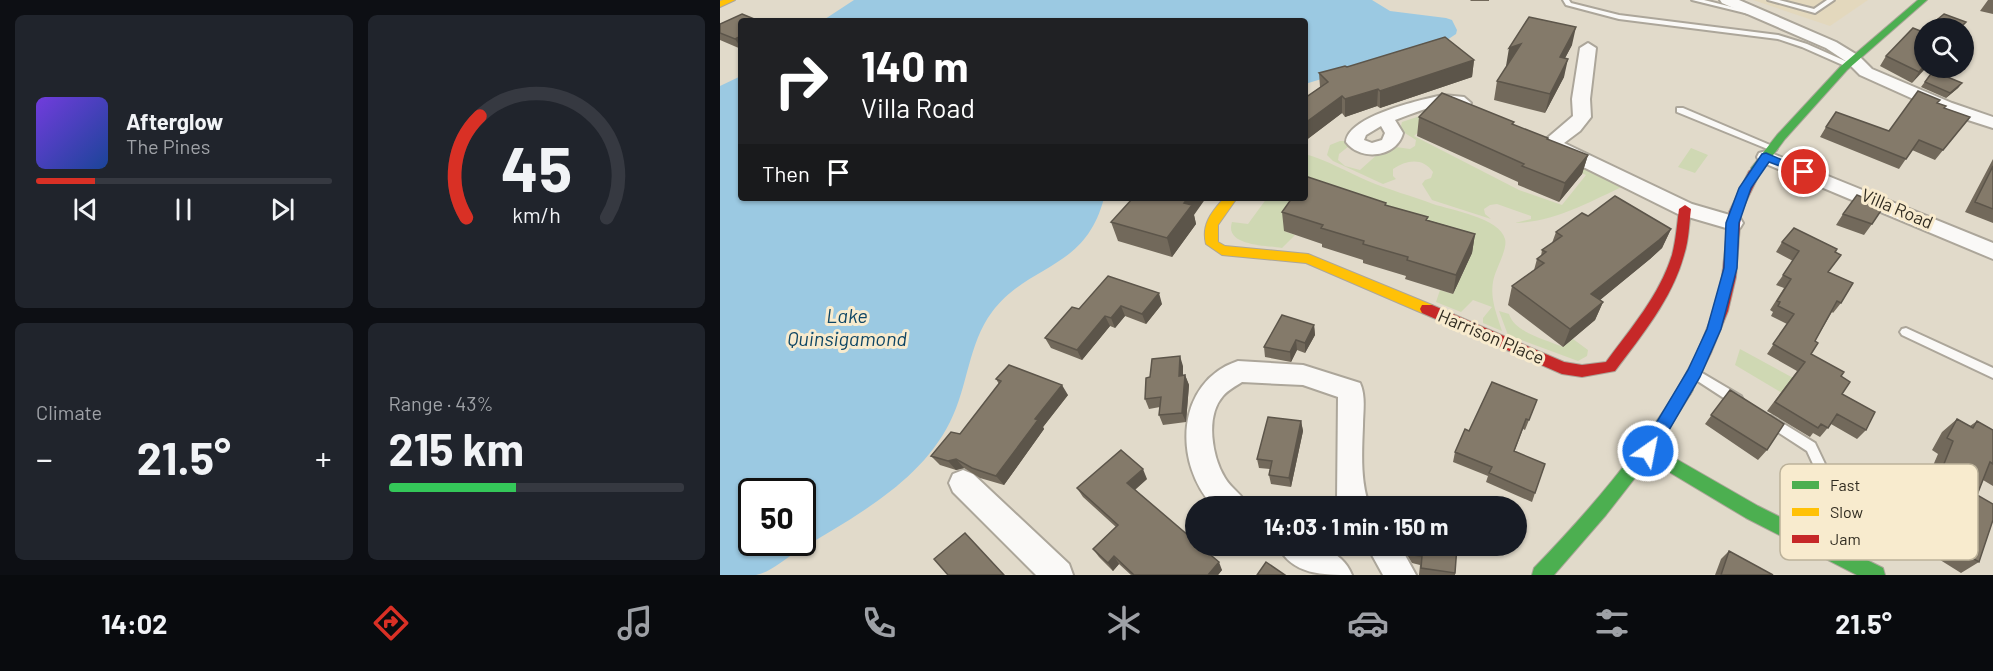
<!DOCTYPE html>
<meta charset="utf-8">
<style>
body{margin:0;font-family:Barlow,sans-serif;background:#20242c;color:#f1f3f6;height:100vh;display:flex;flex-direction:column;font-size:22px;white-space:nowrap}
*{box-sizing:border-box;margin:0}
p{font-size:20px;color:#9ea1a6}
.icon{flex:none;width:33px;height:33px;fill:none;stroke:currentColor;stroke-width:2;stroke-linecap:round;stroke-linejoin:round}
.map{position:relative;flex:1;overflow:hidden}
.drawer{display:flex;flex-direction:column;gap:15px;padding:15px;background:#0d0f14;width:720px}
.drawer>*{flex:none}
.hud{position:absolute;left:18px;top:18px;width:570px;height:183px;border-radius:6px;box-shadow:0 2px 4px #0004;background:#202124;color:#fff;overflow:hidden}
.fabs{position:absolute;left:1194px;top:18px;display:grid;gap:12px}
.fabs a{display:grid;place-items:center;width:60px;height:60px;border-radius:50%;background:#171b24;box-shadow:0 2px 4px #0004;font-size:30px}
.speed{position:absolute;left:18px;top:478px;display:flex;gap:12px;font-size:30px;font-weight:700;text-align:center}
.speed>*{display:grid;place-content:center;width:78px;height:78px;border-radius:50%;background:#171b24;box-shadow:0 2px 4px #0004;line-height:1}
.speed .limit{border:3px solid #111;border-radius:9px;background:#fff;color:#111}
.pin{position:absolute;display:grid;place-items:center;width:51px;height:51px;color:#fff;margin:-26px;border:3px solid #fff;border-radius:50%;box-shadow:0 2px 6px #0007}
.me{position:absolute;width:66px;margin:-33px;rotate:33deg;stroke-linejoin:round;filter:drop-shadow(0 0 4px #0008)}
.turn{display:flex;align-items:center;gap:21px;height:126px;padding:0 24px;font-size:27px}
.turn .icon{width:78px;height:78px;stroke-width:2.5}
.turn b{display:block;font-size:42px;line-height:51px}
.then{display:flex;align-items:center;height:57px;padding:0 24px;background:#0003;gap:12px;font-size:22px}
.big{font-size:45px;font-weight:700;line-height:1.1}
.drawer .tile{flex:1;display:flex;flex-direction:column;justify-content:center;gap:9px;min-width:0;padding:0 21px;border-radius:9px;background:#20242c}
.drawer .dial{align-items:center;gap:0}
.dial svg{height:156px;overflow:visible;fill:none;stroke:#363941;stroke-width:7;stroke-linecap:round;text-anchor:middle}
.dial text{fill:#f1f3f6;stroke:none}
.song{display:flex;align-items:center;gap:18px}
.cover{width:72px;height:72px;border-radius:9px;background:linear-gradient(135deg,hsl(260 70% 55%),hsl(220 70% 35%))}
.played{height:6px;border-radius:3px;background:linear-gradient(90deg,#d93025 20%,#363941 20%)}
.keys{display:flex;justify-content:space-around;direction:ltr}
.heat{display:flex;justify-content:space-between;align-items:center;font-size:33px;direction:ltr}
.charge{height:9px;border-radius:4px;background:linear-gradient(90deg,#34c759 43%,#363941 0)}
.drawer .tiles{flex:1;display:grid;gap:15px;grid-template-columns:repeat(2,1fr)}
.trip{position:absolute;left:465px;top:496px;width:342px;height:60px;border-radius:30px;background:#171b24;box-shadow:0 2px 4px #0004;font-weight:700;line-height:60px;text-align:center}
.tabs{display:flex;height:96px;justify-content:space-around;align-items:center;background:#090b0e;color:#9ea1a6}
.tabs .icon{width:42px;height:42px}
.tabs .active{color:#d93025}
.tabs b{font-size:27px;color:#f1f3f6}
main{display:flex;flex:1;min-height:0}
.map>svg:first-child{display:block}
.built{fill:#e3d8bd}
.green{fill:#cfd8b3}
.water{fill:#9bc9e2;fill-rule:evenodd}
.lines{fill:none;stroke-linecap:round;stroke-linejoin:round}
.lane-casing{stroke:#aca69a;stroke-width:4}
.street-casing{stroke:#aca69a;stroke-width:4}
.fast-casing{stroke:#aca69a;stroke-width:2}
.slow-casing{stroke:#aca69a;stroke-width:2}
.jam-casing{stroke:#aca69a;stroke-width:2}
.lane{fill:#faf9f7;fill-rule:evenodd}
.street{fill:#faf9f7;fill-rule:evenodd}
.fast{fill:#4caf50;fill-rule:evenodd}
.slow{fill:#ffc107;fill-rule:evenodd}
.jam{fill:#c62828;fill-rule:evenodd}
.wall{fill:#72695b}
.shaded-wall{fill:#5c554a}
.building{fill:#847a6a;stroke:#5c554a;stroke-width:1.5}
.route{fill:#1a73e8;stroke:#114b97;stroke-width:1.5}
.labels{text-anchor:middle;stroke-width:6;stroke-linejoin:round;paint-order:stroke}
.street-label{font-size:18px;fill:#312c21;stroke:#f8ebce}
.water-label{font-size:20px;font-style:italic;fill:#0f4664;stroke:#f8ebce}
.key{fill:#f8ebce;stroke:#bcb29a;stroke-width:1.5}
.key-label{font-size:16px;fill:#312c21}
</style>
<main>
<section class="drawer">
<div class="tiles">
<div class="tile">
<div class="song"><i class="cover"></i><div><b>Afterglow</b><p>The Pines</p></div></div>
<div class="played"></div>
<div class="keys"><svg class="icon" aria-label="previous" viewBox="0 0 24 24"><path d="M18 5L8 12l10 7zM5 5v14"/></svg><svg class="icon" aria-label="pause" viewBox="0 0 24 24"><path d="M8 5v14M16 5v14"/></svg><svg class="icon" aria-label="next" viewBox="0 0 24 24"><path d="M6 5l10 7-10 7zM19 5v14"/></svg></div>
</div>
<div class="tile dial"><svg viewBox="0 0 100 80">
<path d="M14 69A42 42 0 1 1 86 69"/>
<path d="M14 69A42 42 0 0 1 21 17" stroke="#d93025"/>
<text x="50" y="56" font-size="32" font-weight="700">45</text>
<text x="50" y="72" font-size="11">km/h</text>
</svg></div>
<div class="tile"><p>Climate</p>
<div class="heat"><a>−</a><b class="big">21.5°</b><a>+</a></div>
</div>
<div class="tile"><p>Range · 43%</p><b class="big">215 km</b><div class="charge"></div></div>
</div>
</section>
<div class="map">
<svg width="1273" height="575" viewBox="0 0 1273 575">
<rect width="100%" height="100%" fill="#e1daca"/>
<path class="built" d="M1033,0H1148L1110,26Z"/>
<path class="green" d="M727,107L694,136L799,190L842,205L866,175L849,167L858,160L906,185C871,201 835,222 795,223L811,219V216L777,204L770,205L764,209L765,214L771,219L712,200L702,184L705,180L711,178L713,172C703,157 686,160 673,169V176L676,179L663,184L613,161L607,155L610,145L620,141H628L629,146L619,154L618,160L625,166L640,170L660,152L676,147L690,149L695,146L696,140L680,130L682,122Z
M971,148L988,155L975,173L958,167Z
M585,154C607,160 627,172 648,181C669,190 692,196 713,204C731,210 780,218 785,239C788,250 775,269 773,282C770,299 777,315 782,331L763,323V318L772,307L753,300L741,312L716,302L720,290L733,294L752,253L564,231L575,235L562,248C546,245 504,246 512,222L528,224L547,198H585Z
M779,311L789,314C795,333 825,339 843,347L853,339L868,350L867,356L858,361L788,335Z
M1020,349L1090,387L1062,393L1015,365Z"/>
<path class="water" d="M134,0H652L670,11L726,18L732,20L737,30L736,34L724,42L585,84V21H102Z
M21,76V198H384C365,271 310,262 272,312C248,344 248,387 230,422C200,483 132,518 76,552C65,559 49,573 36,575C25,575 12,575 0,575V86ZM32,492H82V543H32Z"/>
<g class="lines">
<defs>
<path id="lane" d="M843,0H849L851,3L899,15L1058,35L1087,44L1132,64L1125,66L1082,47L1058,39L899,19L846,5Z
M972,0H984L1032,12L1029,14Z
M1048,0H1059L1094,9L1107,0H1114L1095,13Z
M957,108H963L1057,148L1056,150H1050L957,112Z
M1186,328L1273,368V378L1182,335L1180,332L1182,329Z
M977,370L1021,396L1023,400L1021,404L1017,405L1013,404L973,378L971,375L973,372Z
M1051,416L1095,443L1105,464L1078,531L1073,533L1068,531L1066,526L1093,464L1087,451L1047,425L1045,421L1047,417Z"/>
<path id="street" d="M1000,0H1019L1116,42L1139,56L1152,69L1232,103L1273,117V128L1220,111L1140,75L1127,62L1106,48L1002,3Z
M868,43L876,48L870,99L871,117L860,131L844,143L972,204L1020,218L1023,223L1020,228L1013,230L958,214L825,148L822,144L825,140L853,116L852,99L860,48Z
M723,95L744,97L751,103L748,107C739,109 733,104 724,105C707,107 691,114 675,120L683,133C677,157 641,162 626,142C628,116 700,100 723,95ZM661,126L665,133L662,140L652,143L644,140L646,135Z
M1046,151L1273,243V259L1039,161L1037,157L1039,153Z
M518,361L583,365L640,383C646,396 643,412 643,426C642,451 640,484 650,507H620L617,500L618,397L583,385L522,382C516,386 508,390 503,396C485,416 492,457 505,478C511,489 523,494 528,507H494C453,464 455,382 518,361Z
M243,470L253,474L349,564L353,575H316L233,492L229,483L233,474Z
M558,546C587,546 619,543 632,575C603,575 572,575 558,546Z
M647,546H680L696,575H663Z"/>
<path id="fast" d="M1198,0H1207L1127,70L1065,139L1039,174H1031V168L1057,135L1121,66Z
M965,384L970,385L973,390L937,448L1038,506L1163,568L1165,575H1137L1026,518L929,460L886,515L834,575H812L814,568C869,511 919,453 960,385Z"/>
<path id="slow" d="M3,0H15L0,7V1Z
M504,198H517L498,225V242L505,246L588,254L712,305L714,309L712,313H702L586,263L502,255L486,244C481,224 492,212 504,198Z"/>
<path id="jam" d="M1035,167L1041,171L1021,212L1016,277L1008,311L991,353L970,395L965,396L960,395L957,390L977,353L994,311L1002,277L1009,212L1029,171Z
M965,205L971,209C969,224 969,240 964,255C952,299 922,335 895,371L862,377L842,374L702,313L700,309L702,305H712L844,362L862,365L886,362C911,328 939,296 952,255C956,240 957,224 959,209Z"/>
</defs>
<use href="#lane" class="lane-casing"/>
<use href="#street" class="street-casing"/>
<use href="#fast" class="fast-casing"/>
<use href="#slow" class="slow-casing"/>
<use href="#jam" class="jam-casing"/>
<use href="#lane" class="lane"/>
<use href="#street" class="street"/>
<use href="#fast" class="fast"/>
<use href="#slow" class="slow"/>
<use href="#jam" class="jam"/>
</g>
<path class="wall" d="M750,0H769V1H751Z
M1268,0H1273V14L1260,11Z
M21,21V49L0,40V24Z
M852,45L845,58L844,77L825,113L774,100L777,81L787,66H786Z
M1166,56L1204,68L1192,83L1160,66Z
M754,60L752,77L660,108L657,106L625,117L622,113L585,141V98L600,87L599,73L627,67Z
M1213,71L1242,83L1238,88L1226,98L1201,87Z
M1218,104L1224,108L1250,117L1215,160L1192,150L1179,169L1100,137L1106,127L1169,131Z
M699,117L794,122L793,125L828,140L868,155L862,174L839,202L798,185V182L697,136Z
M1273,159V223L1245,212Z
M666,205L707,220L755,234L752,253L733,294L685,279L686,276L643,263V260L602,247V244L564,231L562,212Z
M1123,214L1152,224L1144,235L1116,225Z
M474,215L476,224L452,257L398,241L391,222Z
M868,216L951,229L942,248L930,259L880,300L883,302L875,320L843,347L788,305L792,286L814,270L817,259L821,256L822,250L832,243L836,232Z
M1062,242L1115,252L1108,272L1121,303L1113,313L1112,312L1095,341L1091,354L1121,376L1122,394L1146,430L1137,439L1111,424L1100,437L1093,433L1090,437L1047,411L1077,371L1047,354L1067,324L1051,316L1053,312L1050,310L1064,288L1056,285L1073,261L1056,252Z
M442,304L426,324L405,316L395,328L390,326L362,360L331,348L325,338L359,309Z
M594,325L595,335L585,353L577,350L571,362L545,357L544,347Z
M463,366V375H465L469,385L466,422L443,425L439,415L440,407L429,409L425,399L430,377Z
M276,379L348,395L323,427L324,429L284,485L260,478L244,468L236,470L220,465L211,456L240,434L279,384Z
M1010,390L1047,450L1038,460L985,424Z
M817,400L805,430L803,429L794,452L815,493L812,502L766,482L768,476L733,462L735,452L749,431Z
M1237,419L1250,426L1257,421L1273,430V486L1263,480L1257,495L1259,562L1241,573L1193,543L1212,496L1202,491L1218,454L1212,450L1222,432Z
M581,421L583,431L571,487L551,484L549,475L550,469L539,468L537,459Z
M427,479L415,490L502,570L498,575H411L399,564L393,571L379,557L373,549L396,527L363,497L357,488Z
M687,546H737L735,575H699L700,565L692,563L686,553Z
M1009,551L1053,575H995L1001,559Z"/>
<path class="shaded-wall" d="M856,27L852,45L836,75L840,57Z
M21,36V48L15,39Z
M801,44L798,63L786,66L789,48Z
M848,59L844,77L825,113L830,94Z
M754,60L752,77L660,108V91Z
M1204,66V68H1206L1192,83L1199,72Z
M1242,83L1238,88L1226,98L1230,93Z
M658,89L657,106L625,117V99Z
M622,96V113L585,141V123Z
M868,155L862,174L839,202L845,183Z
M468,198H486L474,215L476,224L452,257L447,238L464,203Z
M951,229L942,248L930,259L864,313L871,294Z
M755,234L752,253L733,294L736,275Z
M439,293L442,304L426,324L422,314Z
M883,302L875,320L843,347L850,329Z
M401,306L405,316L395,328L391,318Z
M385,316L390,326L362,360L357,350Z
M594,325L595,335L585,353V343Z
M576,340L577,350L571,362L570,352Z
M460,356L463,366V386L459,376Z
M465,375L469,385L466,422L462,413Z
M342,385L348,395L323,427L324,429L284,485L276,476L315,419Z
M581,421L583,431L571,487L569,478Z
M236,459L244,468L236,470L228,461Z
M423,469L427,479L412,492L407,483Z
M394,556L399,564L393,571L388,563Z
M499,562L502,570L498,575H488Z"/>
<path class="building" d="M22,14L39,21H21V36L15,39L0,33V24Z
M1224,14L1246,22L1240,28H1207Z
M809,17L856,27L840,57L848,59L830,94L777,81L801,44L789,48Z
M1193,28L1203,32L1204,31V66L1199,72L1166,56Z
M725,37L754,60L660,91L658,89L625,99L622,96L585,123V98L608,82L599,73L625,66L627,67Z
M1213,71L1242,83L1230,93L1205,82Z
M1198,91L1220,100L1217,103L1226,106L1224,108L1250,117L1223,150L1199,140L1186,159L1106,127L1116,112L1169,131Z
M722,93L794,122L792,124L828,138L827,139L868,155L845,183L802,166L804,164L699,117Z
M1273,166V209L1255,202Z
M588,177L666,203L665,205L708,217L706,220L755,234L736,275L687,260L688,257L643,244L644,241L601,228L603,225L562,212L572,198H585V181Z
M1137,195L1164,206L1152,224L1123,214Z
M895,196L951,229L939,240L871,294L883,302L850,329L792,286L824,263L817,259L826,252L822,250L842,236L836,232L862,213L868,216Z
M413,198H468L464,203L472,205L447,238L391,222Z
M1074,228L1117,249L1115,252L1121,255L1108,272L1133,283L1121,303L1117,301L1095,341L1098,343L1091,354L1124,372L1121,376L1130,382L1122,394L1155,412L1146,430L1117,414L1108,428L1101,424L1098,428L1055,402L1085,362L1053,344L1074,314L1058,306L1060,302L1057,301L1071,279L1063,275L1079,251L1062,242Z
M388,276L439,293L422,314L401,306L391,318L385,316L357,350L325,338L352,307L359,309Z
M562,315L594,325L585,343L576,340L570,352L544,347Z
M460,356L459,376L465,375L462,413L439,415L441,397L425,399L426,378L430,377L432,359Z
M289,365L342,385L315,419L318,420L276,476L252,468L236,459L228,461L211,456L231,432L240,434L281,381L276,379Z
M772,382L817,400L809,420L806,419L794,451L825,464L815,493L769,473L772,467L735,452L745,429L749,431Z
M1010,390L1064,424L1047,450L991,415Z
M548,417L581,421L569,478L549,475L552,461L537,459Z
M1237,419L1253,428L1257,421L1273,430V464L1270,462L1257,495L1273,504V520L1259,562L1209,533L1228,485L1218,479L1233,441L1227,438Z
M401,450L423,469L407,483L476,542V546H480L499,562L488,575H414L394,556L388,563L373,549L398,525L357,488Z
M245,533L284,575H228L214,559Z
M688,546H737L735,573L701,568L702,556L693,555Z
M1009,551L1053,575H1001Z
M546,562L565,575H537Z"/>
<path class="route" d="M1046,153L1090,172L1084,175L1049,162L1031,188L1019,223L1017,268L1001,329L980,377L934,456L928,458L923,456L920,451L923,445L968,370L987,329L1004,268L1006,223L1019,188L1042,154Z"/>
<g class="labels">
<g class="street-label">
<text transform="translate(1177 209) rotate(23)" y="6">Villa Road</text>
<text transform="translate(771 337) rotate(23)" y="6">Harrison Place</text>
</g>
<g class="water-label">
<text x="127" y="323">Lake<tspan x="127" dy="23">Quinsigamond</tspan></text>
</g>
</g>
<rect x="1060" y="464" width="198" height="96" rx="9" class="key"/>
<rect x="1072" y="481" width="27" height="8" fill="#4caf50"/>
<rect x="1072" y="508" width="27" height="8" fill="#ffc107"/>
<rect x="1072" y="535" width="27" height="8" fill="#c62828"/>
<g class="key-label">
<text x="1110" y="491">Fast</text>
<text x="1110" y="518">Slow</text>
<text x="1110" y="545">Jam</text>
</g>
</svg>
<div class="fabs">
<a><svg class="icon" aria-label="search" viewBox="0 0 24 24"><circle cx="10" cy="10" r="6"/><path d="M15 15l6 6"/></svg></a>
</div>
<div class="speed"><div class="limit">50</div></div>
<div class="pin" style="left:1084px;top:172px;background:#d93025"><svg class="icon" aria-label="arrive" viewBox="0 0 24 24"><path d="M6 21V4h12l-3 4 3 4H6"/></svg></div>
<svg class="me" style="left:928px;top:451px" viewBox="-20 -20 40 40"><circle r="17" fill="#1a73e8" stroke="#fff" stroke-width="3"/><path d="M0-11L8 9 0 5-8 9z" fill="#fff"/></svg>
<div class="trip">14:03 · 1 min · 150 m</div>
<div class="hud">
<div class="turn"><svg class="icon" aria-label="right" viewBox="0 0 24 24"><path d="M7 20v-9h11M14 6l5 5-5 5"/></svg><div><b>140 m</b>Villa Road</div></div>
<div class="then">Then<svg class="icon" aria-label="arrive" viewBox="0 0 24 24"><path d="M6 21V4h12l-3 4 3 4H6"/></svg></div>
</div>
</div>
</main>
<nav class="tabs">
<b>14:02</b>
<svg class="icon active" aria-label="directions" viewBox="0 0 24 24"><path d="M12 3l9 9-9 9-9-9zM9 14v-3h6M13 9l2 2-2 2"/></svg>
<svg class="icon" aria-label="music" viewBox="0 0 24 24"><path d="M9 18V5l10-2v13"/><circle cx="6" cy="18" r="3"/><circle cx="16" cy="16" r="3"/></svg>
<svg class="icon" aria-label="phone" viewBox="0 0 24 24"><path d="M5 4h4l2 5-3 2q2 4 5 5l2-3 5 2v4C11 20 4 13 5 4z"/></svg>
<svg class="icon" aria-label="climate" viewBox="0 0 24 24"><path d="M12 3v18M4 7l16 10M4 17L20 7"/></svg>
<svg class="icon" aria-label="car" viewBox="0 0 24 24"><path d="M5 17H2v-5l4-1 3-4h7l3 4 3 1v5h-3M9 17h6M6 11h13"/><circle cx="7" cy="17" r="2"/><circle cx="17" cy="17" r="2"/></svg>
<svg class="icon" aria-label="filters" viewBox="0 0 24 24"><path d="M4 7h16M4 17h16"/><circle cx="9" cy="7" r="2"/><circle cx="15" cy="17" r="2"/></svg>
<b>21.5°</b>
</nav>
